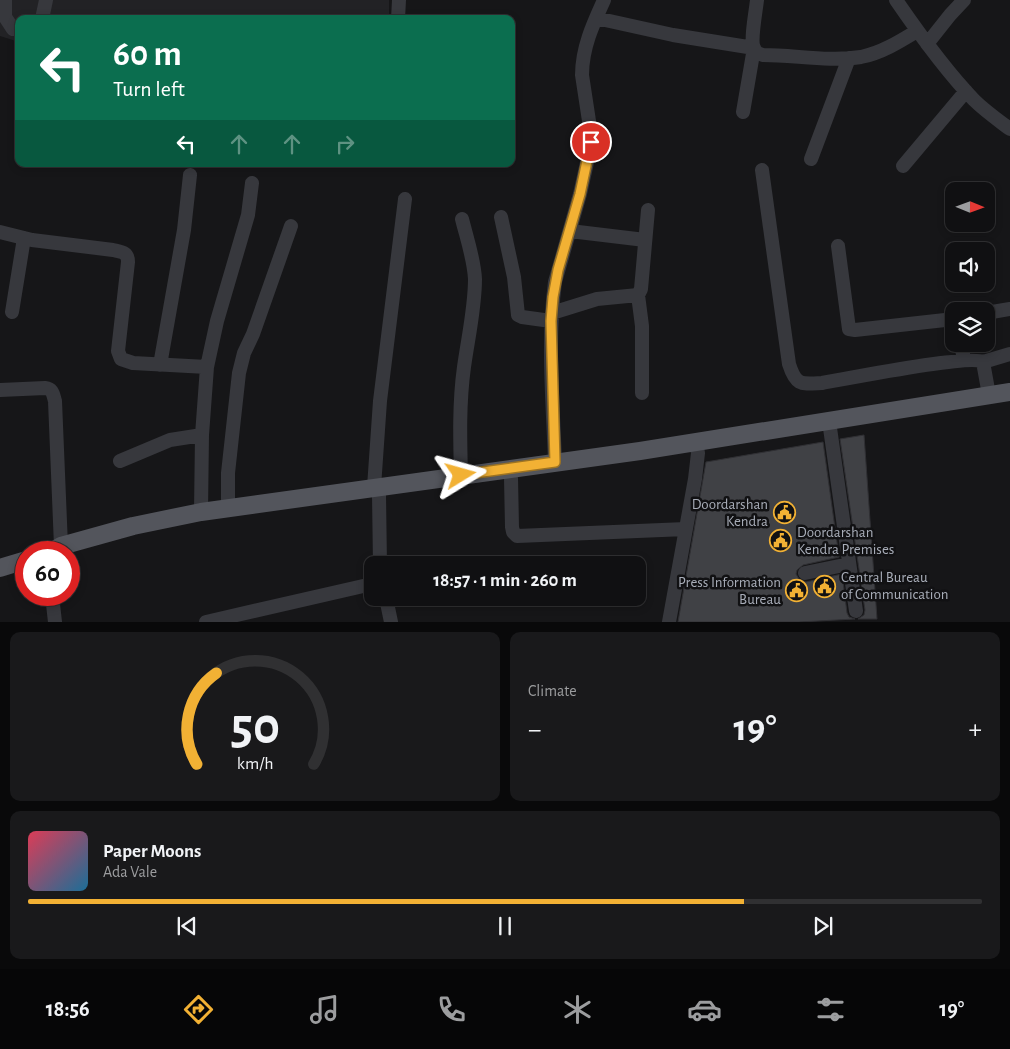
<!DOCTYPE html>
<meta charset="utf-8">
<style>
body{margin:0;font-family:"Alegreya Sans",sans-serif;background:#19191b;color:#f1f3f6;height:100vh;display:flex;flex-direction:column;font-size:19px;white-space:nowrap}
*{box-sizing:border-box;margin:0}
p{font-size:16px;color:#9c9d9f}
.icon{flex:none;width:28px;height:28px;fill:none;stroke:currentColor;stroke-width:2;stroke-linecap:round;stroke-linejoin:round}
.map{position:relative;height:622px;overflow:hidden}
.drawer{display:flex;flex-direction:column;gap:10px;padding:10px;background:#09090a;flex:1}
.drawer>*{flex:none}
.hud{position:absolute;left:15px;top:15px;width:500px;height:152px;border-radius:10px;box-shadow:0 2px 8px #0003,0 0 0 1px #303032;background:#0b6e4f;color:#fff;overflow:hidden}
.needle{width:32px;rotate:91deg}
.controls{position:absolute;left:945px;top:182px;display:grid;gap:10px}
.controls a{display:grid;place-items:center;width:50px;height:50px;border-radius:10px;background:#101012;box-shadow:0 2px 8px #0003,0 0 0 1px #303032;font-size:25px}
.speed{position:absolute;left:15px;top:541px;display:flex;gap:10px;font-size:25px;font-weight:700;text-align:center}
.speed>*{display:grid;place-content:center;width:65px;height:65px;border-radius:50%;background:#101012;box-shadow:0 2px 8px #0003,0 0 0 1px #303032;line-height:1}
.speed .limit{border:8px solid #d22;background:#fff;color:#111}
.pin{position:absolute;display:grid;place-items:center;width:42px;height:42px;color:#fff;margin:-21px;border:2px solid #fff;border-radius:50%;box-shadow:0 1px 5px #0007}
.me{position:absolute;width:55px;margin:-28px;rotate:82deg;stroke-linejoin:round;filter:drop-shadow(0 0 4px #0008)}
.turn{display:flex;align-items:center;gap:18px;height:105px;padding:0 15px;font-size:22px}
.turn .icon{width:65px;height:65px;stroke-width:2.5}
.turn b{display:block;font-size:35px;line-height:42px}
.lanes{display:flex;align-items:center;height:48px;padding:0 15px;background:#0003;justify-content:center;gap:25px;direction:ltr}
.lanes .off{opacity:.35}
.big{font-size:38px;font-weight:700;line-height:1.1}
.drawer .widget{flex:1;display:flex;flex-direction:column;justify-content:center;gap:8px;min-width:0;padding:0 18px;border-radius:10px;background:#19191b}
.drawer .dial{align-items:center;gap:0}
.dial svg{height:130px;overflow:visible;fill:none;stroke:#303032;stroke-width:7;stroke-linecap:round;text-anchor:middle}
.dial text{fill:#f1f3f6;stroke:none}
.song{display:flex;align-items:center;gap:15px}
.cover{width:60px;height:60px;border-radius:8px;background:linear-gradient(135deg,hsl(350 70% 55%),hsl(200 70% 35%))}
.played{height:5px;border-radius:2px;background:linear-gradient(90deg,#f2b134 75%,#303032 75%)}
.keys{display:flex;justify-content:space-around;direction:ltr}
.heat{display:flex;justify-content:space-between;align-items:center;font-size:28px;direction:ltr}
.drawer .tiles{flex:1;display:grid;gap:10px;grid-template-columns:1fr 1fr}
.widget:last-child{grid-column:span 2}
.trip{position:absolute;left:364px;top:556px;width:282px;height:50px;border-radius:10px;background:#101012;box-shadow:0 2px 8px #0003,0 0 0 1px #303032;font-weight:700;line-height:50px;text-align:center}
.tabs{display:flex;height:80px;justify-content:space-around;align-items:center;background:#060607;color:#9c9d9f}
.tabs .icon{width:35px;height:35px}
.tabs .selected{color:#f2b134}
.tabs b{font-size:22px;color:#f1f3f6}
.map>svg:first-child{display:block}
.built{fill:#222225}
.building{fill:#404145;stroke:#303034}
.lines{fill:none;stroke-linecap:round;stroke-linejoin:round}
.minor{stroke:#37383d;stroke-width:14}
.major{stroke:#53555c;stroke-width:18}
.route-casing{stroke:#9d7322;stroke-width:12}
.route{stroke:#f2b134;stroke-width:9}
.labels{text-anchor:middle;stroke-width:5;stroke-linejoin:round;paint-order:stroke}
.poi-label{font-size:15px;fill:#a8adb8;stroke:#111113;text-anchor:end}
</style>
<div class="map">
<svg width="1010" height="622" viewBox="0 0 1010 622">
<rect width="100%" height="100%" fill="#161618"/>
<path class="built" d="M0,0H389V19H19V42L0,36Z"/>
<path class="building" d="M864,435L877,619H858L864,615L865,610L840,439Z
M823,442L839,557L803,565L797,570L796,574L799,579L806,582L842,574L847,613L849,617L855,619L799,622H678L706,462Z"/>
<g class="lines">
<path class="minor" d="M5,0V17L13,29H19
M757,0C756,10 750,41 754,48C755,52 759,54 763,55C795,55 829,62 861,57C881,53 899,42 917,31
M896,0C920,35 945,70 974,100C985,111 998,120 1010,129
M596,18L673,35L754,48L743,112
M42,19L46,0
M398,19L399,0
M927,44L950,15L964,0
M811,159L849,58
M903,166L966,91
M762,170L789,364C796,386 801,384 822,383C846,379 970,354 983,362L989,395
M501,217L514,277L518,315L522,317L551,321
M570,231L645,240
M0,232L32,240L113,250C122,252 128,252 128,262L118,351L121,359L133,363L207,367
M838,246L849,329L855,330L954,319
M638,295L642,326V393
M12,312L24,238
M552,313L597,299L638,295L641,289L648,210
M986,313L1010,309
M961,344L964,360
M983,362L1010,354
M160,365L184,230L190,175
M0,390L45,388C53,389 53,394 55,401L61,546
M830,428L856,611
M120,461L170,440L202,435
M555,462C553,403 547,342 555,282L580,194L590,149L591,134L582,75C582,48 593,24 604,0
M461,475C460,439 459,403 464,367C468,338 475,308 475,279C474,259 467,239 462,219
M511,478L512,527L513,532L517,536L686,529
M374,487L380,401L405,199
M379,495L380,565
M228,508V473L239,373L244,353L253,334L291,226
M201,512L202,435L207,367L217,321L248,215L252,183
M805,573L849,564
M52,595L55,622
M386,598L391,622
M206,622L372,584
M669,622L695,479L698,453L696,443"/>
<path class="major" d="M51,552L61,546L133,526L201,512L640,451L1010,392
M0,568L26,560"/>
</g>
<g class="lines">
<defs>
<path id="route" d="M461,475L555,462L551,321L553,297L558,270L580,194L591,142"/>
</defs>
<use href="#route" class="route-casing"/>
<use href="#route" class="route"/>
</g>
<defs>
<symbol id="civic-ring" viewBox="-11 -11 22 22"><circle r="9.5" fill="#111113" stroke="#f2b134" stroke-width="1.5"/><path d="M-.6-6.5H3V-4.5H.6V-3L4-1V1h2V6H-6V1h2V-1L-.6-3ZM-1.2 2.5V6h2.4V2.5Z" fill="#f2b134"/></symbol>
</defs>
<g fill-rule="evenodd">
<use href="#civic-ring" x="772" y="500" width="25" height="25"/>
<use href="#civic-ring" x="768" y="528" width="25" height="25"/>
<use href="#civic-ring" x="812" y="574" width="25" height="25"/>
<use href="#civic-ring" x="784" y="578" width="25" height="25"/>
</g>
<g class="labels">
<g class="poi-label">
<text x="768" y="509">Doordarshan<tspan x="768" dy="17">Kendra</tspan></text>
<text x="797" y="537" text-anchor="start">Doordarshan<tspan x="797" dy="17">Kendra Premises</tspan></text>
<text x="841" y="582" text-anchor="start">Central Bureau<tspan x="841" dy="17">of Communication</tspan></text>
<text x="781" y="587">Press Information<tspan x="781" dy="17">Bureau</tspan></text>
</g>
</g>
</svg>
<div class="controls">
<a><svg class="needle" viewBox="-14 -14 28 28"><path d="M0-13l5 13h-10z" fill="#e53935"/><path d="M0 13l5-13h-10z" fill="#9c9d9f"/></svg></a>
<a><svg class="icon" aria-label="sound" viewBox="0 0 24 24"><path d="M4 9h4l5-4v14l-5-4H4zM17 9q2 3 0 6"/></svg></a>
<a><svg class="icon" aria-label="layers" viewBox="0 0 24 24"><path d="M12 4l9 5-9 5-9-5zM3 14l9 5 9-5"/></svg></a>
</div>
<div class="speed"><div class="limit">60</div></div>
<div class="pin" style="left:591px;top:142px;background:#d93025"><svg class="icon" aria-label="arrive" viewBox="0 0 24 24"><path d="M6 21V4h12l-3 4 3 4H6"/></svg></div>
<svg class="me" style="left:461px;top:475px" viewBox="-20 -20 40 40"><path d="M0-17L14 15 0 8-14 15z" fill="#f2b134" stroke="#fff" stroke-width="4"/></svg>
<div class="trip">18:57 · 1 min · 260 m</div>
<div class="hud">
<div class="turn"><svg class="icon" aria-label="left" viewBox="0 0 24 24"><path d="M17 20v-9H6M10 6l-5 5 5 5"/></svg><div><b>60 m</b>Turn left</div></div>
<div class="lanes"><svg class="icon" aria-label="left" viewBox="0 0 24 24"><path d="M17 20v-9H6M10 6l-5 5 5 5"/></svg><svg class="icon off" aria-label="ahead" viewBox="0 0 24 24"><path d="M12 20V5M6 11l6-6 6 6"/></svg><svg class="icon off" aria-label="ahead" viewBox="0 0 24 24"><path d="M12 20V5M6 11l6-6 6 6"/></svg><svg class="icon off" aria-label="right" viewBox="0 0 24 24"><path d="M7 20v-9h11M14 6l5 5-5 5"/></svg></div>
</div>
</div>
<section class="drawer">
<div class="tiles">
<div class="widget dial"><svg viewBox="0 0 100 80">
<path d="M14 69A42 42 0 1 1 86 69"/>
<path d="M14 69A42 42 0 0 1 26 13" stroke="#f2b134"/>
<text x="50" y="56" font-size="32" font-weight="700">50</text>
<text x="50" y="72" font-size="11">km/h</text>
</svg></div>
<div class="widget"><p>Climate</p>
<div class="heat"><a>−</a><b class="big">19°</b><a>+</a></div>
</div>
<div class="widget">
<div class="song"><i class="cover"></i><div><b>Paper Moons</b><p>Ada Vale</p></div></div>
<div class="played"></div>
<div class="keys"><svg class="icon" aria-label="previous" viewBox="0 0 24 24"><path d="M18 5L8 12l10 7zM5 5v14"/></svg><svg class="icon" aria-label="pause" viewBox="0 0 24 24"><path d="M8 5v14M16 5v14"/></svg><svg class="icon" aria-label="next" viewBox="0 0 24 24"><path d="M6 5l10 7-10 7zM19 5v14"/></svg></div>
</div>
</div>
</section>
<nav class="tabs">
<b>18:56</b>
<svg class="icon selected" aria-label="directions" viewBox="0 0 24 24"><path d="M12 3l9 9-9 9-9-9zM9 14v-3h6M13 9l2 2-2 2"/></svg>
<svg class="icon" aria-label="music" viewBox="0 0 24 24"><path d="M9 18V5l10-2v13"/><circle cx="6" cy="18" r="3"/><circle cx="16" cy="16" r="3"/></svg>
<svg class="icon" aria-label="phone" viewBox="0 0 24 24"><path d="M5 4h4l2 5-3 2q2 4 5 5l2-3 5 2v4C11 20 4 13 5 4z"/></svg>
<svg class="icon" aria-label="climate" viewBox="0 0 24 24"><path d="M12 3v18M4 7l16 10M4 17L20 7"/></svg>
<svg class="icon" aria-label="car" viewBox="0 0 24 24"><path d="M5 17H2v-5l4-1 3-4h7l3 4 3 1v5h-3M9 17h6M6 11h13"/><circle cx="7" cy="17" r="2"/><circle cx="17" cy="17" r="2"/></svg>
<svg class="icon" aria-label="filters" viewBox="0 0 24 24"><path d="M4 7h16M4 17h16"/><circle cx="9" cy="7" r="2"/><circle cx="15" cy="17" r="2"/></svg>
<b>19°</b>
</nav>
